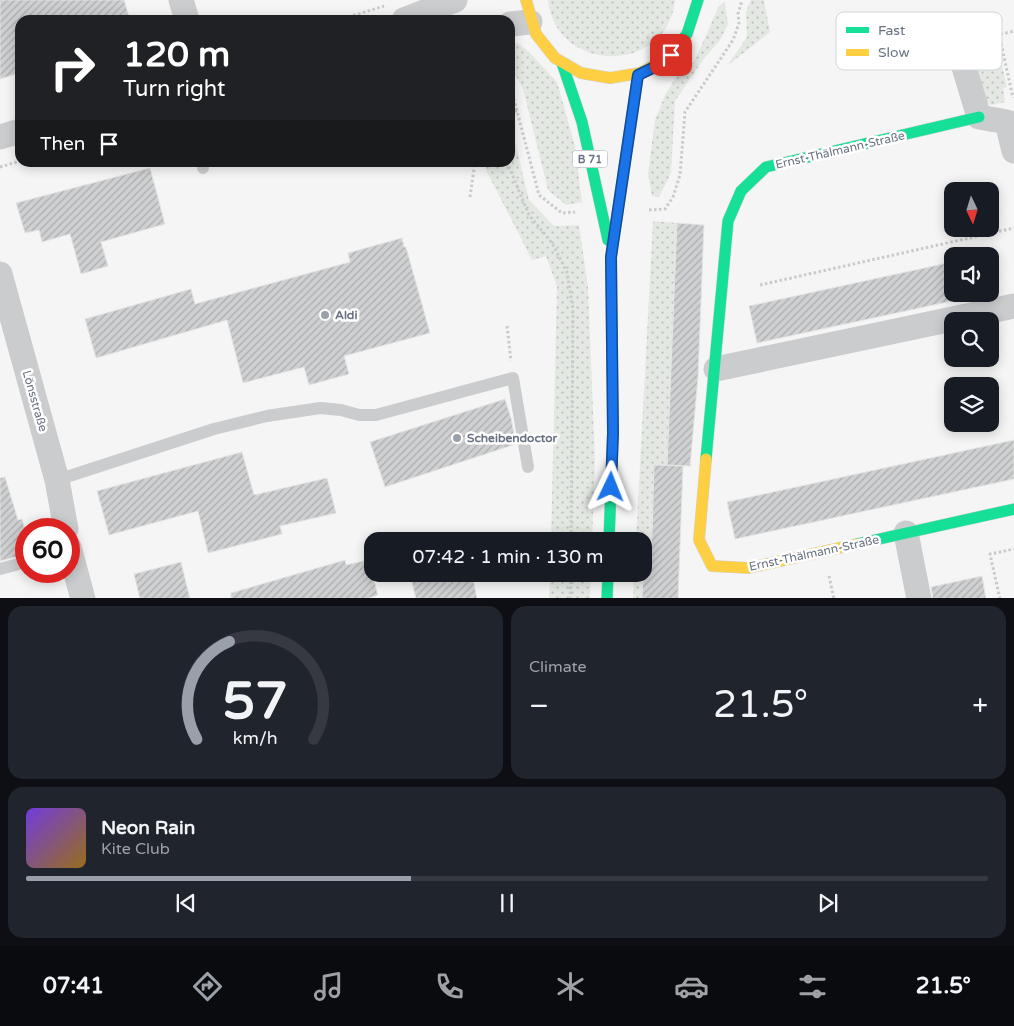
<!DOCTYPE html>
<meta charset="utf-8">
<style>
body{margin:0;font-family:"Varela Round",sans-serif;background:#20242c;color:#f1f3f6;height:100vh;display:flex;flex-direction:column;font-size:19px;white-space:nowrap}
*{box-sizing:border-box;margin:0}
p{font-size:16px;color:#9ea1a6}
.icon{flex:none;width:28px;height:28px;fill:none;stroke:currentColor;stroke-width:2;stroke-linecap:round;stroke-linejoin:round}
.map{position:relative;height:598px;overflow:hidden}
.panel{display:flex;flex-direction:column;gap:8px;padding:8px;background:#0d0f14;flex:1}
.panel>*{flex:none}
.hud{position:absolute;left:15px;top:15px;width:500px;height:152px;border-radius:15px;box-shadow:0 2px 12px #0003;background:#202124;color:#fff;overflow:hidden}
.needle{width:32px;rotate:176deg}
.fabs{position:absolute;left:944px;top:182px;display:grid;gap:10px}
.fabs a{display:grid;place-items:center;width:55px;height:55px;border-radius:10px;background:#171b24;box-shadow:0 2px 12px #0003;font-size:25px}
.speed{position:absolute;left:15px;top:518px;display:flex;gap:10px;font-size:25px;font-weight:700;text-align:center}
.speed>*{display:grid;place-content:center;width:65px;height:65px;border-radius:50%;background:#171b24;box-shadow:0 2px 12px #0003;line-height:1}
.speed .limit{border:8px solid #d22;background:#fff;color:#111}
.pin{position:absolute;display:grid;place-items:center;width:42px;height:42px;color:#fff;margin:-21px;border-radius:10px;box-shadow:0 2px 8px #0006}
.me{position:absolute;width:55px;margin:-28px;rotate:2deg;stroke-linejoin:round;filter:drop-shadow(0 0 4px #0008)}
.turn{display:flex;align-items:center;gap:18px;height:105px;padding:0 25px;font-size:22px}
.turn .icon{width:65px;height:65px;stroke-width:2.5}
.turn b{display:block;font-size:35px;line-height:42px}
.then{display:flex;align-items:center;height:48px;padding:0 25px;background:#0003;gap:10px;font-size:19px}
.big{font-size:38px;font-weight:600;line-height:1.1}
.panel .card{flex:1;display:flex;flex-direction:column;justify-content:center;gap:8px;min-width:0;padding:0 18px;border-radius:15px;background:#20242c}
.panel .dial{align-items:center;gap:0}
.dial svg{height:130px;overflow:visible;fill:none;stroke:#363941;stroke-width:7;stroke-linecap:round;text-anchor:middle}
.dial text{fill:#f1f3f6;stroke:none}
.song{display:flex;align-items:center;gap:15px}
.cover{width:60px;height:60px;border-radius:8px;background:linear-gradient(135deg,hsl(260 70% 55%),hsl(40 70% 35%))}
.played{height:5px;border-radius:2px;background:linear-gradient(90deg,#99a0aa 40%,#363941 40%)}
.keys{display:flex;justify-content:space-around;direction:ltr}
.heat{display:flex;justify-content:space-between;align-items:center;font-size:28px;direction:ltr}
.panel .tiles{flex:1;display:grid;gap:8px;grid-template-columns:1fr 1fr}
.card:last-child{grid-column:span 2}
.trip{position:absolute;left:364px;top:532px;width:288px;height:50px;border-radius:15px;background:#171b24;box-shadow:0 2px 12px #0003;font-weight:600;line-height:50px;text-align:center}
.menu{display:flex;height:80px;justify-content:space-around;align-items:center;background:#090b0e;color:#9ea1a6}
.menu .icon{width:35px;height:35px}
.menu .on{color:#99a0aa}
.menu b{font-size:22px;color:#f1f3f6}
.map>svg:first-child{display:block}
.grass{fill:url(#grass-dots)}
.building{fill:url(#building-hatch);stroke:#e4e4e4}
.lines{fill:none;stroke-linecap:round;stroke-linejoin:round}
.fast-casing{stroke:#d1d2d3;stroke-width:12}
.slow-casing{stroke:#d1d2d3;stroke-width:12}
.path{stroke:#c9caca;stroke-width:3;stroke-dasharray:2.5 2.5;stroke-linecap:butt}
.lane{stroke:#cbccce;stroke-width:12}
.street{stroke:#cbccce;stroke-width:25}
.fast{stroke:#16e098;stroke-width:11}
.slow{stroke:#ffcf43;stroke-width:11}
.route-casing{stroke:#114b97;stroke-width:12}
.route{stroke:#1a73e8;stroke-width:9}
.poi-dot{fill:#99a0aa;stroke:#fff;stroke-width:2}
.labels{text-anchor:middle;stroke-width:5;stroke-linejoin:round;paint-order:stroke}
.shield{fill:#fff;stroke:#959ca8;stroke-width:1}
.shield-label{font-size:11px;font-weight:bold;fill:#687282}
.street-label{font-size:12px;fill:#687282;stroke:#fff}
.poi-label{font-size:12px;font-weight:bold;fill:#687282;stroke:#fff;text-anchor:start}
.key{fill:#fff;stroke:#d2d5da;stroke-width:1}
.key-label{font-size:14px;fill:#687282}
</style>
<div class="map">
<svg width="1014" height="599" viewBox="0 0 1014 599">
<defs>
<pattern id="grass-dots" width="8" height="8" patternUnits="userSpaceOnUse" patternTransform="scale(1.25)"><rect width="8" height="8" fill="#e4e8e3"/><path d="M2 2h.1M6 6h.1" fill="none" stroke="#bdc0bd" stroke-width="1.8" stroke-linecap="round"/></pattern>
<pattern id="building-hatch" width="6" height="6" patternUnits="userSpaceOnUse" patternTransform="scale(1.25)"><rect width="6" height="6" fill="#cfd0d1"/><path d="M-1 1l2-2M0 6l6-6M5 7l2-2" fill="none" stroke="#acadaf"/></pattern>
</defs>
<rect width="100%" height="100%" fill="#f5f5f5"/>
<path class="grass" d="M548,0H675C668,75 556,75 548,0Z
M751,0H764L770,32L727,66L747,37L746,12Z
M725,2L728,24L720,40L703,60L675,101L671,173L659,197L652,196L648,174L655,120L665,95L675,79L694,62L719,6Z
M510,41L519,44L529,52L557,82L575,146L582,202L566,205L548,190L523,89L518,79L510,71Z
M993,44L999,51L1007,87L1003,88L1005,102L991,105L981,98L968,50Z
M510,121L529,200L554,226L579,225L588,287L595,461L592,541H551L557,286L546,256L532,260L487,172L484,163L510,162Z
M653,221L677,223L667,465H654L651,571H643L642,598L633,599L634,574H642V541H636Z
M550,574H591L590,598H549Z"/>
<path class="building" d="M0,0H124L130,20H20V73L0,79Z
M150,168L165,224L101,242L108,266L81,274L70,234L42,242L39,230L25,233L16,203Z
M677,223L704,225L698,377L690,466L667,465Z
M402,238L404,247H406L430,333L344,356L349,374L309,385L304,367L243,383L227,320L96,358L85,319L191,289L195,304L350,262L348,253Z
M952,262V301L757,343L749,306Z
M505,399L511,418L516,444L385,487L370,442Z
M1014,440V479L735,539L727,502Z
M242,452L254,495L327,478L336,513L280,526L282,534L208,553L198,511L109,535L97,491Z
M654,465L683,466L678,599H642L643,571H651Z
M5,477L18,520L22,519L26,534V554L0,561V478Z
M345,560L346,565L368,560L378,595L366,599H231V593Z
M181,562L190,599H140L134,574Z
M410,574H472L477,599H416Z
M982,576L986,599H933L931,587Z"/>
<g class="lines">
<defs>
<path id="fast" d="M660,62L666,59L687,34L698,0
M562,63L582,122L608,240
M706,459L728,221L741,191L766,167L979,117
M609,541L613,433L611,257L638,75
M857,544L1014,509
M607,599L608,574"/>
<path id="slow" d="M526,0L536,34L555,58L581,73L610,78L640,73L660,62
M706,459L699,540L712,566L749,568L857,544"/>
</defs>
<use href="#fast" class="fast-casing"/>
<use href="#slow" class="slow-casing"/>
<path class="path" d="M339,20L384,6
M999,34L1013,98
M981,39L1014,31
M510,84L539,195L562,213L575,212
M510,114L518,110
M507,162L529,215L552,243L567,272L573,310L571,541
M0,167L20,161
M470,197L475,162
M649,210L665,209L673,197L680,175L685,112L733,40L739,23L738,14L742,0
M760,285L1014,228
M507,326L511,361
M829,576L834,599
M570,599L571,574
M1000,599L990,554L1014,549"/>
<path class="lane" d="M202,162L203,168
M57,480L214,429L267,416L320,408L341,410L359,415H376L513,378L528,467
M0,569L26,562"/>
<path class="street" d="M181,0L187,20
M404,20L455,0
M510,24L530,22
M957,44L979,117L1007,122L1014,151
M0,137L20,131
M0,274L57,480L66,529
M716,369L1014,306
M906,533L919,599
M69,547L83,599"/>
<use href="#fast" class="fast"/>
<use href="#slow" class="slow"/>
</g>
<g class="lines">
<defs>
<path id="route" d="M611,487L613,433L611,257L638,75L661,64L671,55"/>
</defs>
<use href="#route" class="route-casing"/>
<use href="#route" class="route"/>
</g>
<g class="poi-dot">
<circle cx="325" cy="315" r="5"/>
<circle cx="457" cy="438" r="5"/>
</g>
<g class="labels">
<rect class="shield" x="572.5" y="150.5" width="35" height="17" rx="4"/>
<g class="shield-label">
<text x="590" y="163">B 71</text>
</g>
<g class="street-label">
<text transform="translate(840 150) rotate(-13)" y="4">Ernst-Thälmann-Straße</text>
<text transform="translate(35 401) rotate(74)" y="4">Lönsstraße</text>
<text transform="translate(814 553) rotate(-12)" y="4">Ernst-Thälmann-Straße</text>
</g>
<g class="poi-label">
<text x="335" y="319">Aldi</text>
<text x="467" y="442">Scheibendoctor</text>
</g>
</g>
<rect x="836" y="12" width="166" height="58" rx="8" class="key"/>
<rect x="846" y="27" width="23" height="6" fill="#16e098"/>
<rect x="846" y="49" width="23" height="7" fill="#ffcf43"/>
<g class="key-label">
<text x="878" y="35">Fast</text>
<text x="878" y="57">Slow</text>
</g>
</svg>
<div class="fabs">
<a><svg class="needle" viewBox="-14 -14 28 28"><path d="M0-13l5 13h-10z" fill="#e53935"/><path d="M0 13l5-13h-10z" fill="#9ea1a6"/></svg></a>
<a><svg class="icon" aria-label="sound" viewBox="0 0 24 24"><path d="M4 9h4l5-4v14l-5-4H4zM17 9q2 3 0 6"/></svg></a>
<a><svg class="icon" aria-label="search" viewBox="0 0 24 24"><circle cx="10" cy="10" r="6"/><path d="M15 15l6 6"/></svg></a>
<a><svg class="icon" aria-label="layers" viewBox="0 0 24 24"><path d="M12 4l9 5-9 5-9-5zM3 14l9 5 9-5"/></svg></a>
</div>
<div class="speed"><div class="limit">60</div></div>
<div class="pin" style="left:671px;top:55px;background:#d93025"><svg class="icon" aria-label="arrive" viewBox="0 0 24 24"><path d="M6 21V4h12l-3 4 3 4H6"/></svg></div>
<svg class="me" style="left:611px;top:487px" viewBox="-20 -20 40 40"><path d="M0-17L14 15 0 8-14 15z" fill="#1a73e8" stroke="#fff" stroke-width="4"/></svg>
<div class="trip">07:42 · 1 min · 130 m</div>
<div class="hud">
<div class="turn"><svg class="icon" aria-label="right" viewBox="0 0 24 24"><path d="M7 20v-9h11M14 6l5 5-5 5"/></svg><div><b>120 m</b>Turn right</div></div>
<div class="then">Then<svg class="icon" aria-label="arrive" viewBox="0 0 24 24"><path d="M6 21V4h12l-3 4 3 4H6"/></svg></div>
</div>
</div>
<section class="panel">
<div class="tiles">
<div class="card dial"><svg viewBox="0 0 100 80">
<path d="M14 69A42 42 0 1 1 86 69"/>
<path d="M14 69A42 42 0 0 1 34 9" stroke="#99a0aa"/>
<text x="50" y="56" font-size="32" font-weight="700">57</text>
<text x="50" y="72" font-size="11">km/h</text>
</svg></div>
<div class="card"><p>Climate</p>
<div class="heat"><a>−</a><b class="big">21.5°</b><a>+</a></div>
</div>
<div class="card">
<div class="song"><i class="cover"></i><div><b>Neon Rain</b><p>Kite Club</p></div></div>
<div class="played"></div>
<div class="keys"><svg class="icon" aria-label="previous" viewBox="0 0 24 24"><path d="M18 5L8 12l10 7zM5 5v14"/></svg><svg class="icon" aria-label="pause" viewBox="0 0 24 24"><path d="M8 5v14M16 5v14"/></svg><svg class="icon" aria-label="next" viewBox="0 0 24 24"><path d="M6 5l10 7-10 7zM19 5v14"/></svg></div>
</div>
</div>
</section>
<nav class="menu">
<b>07:41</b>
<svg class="icon on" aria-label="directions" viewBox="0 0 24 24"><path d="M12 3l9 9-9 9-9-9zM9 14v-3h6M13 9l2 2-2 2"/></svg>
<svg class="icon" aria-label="music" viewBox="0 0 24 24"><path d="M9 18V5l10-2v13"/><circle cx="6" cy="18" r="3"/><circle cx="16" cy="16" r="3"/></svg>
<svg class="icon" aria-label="phone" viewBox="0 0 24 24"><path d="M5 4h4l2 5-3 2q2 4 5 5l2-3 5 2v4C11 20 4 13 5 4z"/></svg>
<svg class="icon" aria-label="climate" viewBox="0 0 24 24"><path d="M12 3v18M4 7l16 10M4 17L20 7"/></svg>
<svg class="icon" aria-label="car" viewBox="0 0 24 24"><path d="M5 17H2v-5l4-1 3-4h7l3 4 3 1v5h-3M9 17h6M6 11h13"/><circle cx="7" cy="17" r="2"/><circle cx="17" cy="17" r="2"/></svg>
<svg class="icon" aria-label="filters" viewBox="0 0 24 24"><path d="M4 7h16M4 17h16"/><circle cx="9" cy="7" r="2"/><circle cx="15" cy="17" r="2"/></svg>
<b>21.5°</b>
</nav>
